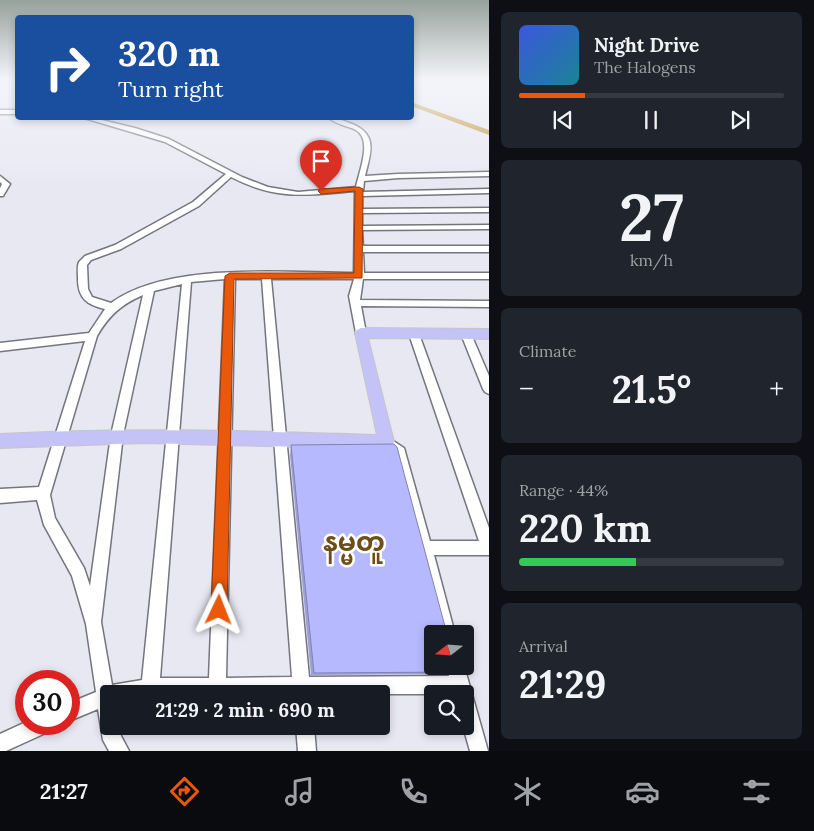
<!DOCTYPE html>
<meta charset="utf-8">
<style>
body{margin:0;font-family:Lora,"Noto Sans Myanmar",serif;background:#20242c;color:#f1f3f6;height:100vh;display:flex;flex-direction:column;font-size:19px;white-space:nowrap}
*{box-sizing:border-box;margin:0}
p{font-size:16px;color:#9ea1a6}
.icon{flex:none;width:28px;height:28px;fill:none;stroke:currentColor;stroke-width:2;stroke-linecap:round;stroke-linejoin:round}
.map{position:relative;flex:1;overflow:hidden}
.details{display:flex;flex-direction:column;gap:12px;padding:12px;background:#0d0f14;width:325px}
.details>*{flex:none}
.banner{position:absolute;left:15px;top:15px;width:399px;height:105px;border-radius:5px;box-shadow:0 2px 8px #0003;background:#1a4fa0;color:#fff;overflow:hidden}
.needle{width:32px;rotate:253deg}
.tools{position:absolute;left:424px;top:625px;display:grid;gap:10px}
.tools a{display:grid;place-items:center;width:50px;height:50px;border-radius:5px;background:#171b24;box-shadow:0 2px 8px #0003;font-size:25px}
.speed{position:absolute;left:15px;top:670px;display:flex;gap:10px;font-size:25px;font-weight:700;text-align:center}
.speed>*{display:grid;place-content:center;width:65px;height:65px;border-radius:50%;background:#171b24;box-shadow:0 2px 8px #0003;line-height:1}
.speed .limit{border:8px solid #d22;background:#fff;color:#111}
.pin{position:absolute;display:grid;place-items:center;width:42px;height:42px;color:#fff;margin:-51px -21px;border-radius:50% 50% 50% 0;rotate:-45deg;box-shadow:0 0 5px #0007}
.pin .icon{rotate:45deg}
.me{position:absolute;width:55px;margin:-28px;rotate:2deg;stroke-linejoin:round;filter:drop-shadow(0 0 4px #0008)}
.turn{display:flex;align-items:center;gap:18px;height:105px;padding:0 20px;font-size:22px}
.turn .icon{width:65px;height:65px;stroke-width:2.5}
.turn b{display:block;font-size:35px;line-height:42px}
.big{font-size:38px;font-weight:700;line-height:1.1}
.details .card{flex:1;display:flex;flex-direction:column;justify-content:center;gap:8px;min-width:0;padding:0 18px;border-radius:8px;background:#20242c}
.details .dial{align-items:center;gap:0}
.dial b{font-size:65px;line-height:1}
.song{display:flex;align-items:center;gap:15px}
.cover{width:60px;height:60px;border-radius:8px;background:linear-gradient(135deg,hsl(230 70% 55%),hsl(190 70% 35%))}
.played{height:5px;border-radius:2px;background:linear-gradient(90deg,#ea580c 25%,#363941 25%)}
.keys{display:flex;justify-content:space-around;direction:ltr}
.heat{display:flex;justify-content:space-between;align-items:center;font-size:28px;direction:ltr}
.charge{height:8px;border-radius:4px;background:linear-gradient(90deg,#34c759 44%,#363941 0)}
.trip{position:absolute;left:100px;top:685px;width:290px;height:50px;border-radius:5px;background:#171b24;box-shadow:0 2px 8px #0003;font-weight:700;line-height:50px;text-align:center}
.dock{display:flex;height:80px;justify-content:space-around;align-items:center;background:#090b0e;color:#9ea1a6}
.dock .icon{width:35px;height:35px}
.dock .selected{color:#ea580c}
.dock b{font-size:22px;color:#f1f3f6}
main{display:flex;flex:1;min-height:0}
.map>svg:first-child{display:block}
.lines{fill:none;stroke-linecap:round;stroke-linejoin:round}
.river{fill:#bd882a;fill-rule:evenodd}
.minor-casing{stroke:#74757d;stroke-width:3}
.major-casing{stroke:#c6c6c7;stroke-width:2}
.minor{fill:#fff;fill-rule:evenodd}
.major{fill:#c3c3f8;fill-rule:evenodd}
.wall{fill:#9d9fdb}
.building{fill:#b7b9ff;stroke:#8082b2}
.route{fill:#ea580c;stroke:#983908}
.labels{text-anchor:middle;stroke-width:5;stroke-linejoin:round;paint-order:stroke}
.near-town-label{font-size:26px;font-weight:bold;fill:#6d4e19;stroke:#fff}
</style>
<main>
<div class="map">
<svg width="489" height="751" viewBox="0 0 489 751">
<rect width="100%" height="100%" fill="#e7e8f2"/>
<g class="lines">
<path class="river" d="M411,102L489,130V135L411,106Z"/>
<defs>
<path id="minor" d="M0,110H18V114H0Z
M84,118H93L135,128L169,139L242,177L268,187L298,192L356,187C359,171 374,138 354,129C346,126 334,123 329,118C338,118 344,121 352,124C379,135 370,154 365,176L398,174L489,172V176L398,178L364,181L363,192L489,189V193L362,196V209L489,208V212L362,213V226L489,225V229L362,230L363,246H489V252H363L364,273H489V279H363L360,300L489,301V307L361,306L366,333L361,337L356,333L349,296L354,279H271L309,677L449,676L446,666H464L488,751H470L463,726H465V694H109V726H119L121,736L129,751H109L103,740L98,709L69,721V703L96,692L86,624L72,576L44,525L37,500L0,503V489L39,487L85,341L0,351V343L89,333L105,309C87,305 78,298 78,279C78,273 77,267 79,262L85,256L115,245L193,202L226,174L165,142ZM231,177C278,201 305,195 355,191L354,273C286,273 168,261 111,303L92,297L88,289L87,265L91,260L121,249L199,206ZM225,279L209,678H160L191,282ZM235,279H262L292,677L226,678ZM182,284L142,680L112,685L101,622L123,435L154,291ZM143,295L111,435L90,586L84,568L55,518L50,495L97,336C109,315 122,304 143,295Z
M0,176L10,184L3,196H0V188L2,184L0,182Z
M414,330L419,334L489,528V555H434L455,634H439L393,455L383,447L381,443L383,439L387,437L404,448L430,541H479L409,334Z
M466,330L471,334L489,376V394L485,392L483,389L461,334Z
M26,722V724H52L50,731L6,751H0V734Z
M296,726H314L316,751H298Z"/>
<path id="major" d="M361,328L489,329V339L368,338L394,442L391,447L386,449L144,443L0,448V434C126,427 251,431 377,435L355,333L357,330Z"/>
</defs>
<use href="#minor" class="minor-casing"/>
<use href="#major" class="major-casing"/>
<use href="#minor" class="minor"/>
<use href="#major" class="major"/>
</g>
<path class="wall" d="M291,445L457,672L446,674L311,675L290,455Z"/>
<path class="building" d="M394,444L397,447L447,634H432V666H455L457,672L314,673L291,445Z"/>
<linearGradient id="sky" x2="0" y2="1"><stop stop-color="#97a29c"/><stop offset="0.43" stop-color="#f4f5f9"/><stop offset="1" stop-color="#f4f5f9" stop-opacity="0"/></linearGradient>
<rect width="489" height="185" fill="url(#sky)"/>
<path class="route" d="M359,187L363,189L362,278L234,279L227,610L225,616L219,618L214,616L211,610L225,276L230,273H354L355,191L321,194L318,191L321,189Z"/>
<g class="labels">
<g class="near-town-label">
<text x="354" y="551">နမ္မတူ</text>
</g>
</g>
</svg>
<div class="tools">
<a><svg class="needle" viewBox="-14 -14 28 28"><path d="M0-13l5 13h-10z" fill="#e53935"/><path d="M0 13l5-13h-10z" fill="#9ea1a6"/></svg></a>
<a><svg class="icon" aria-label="search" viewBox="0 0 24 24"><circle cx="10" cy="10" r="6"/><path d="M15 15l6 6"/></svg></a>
</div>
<div class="speed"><div class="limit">30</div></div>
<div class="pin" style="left:321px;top:191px;background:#d93025"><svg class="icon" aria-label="arrive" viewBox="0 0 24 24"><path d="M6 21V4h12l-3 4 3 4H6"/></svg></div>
<svg class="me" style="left:219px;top:610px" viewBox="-20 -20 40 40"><path d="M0-17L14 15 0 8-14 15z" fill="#ea580c" stroke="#fff" stroke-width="4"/></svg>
<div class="trip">21:29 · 2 min · 690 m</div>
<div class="banner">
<div class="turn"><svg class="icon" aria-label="right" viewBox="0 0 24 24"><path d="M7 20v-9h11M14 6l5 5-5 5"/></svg><div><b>320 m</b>Turn right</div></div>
</div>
</div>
<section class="details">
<div class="card">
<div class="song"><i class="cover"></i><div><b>Night Drive</b><p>The Halogens</p></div></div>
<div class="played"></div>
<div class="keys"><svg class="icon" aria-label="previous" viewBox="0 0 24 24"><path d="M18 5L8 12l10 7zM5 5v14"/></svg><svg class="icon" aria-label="pause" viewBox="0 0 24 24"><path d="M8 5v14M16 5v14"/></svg><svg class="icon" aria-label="next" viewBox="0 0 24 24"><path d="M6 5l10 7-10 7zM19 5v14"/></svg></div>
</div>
<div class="card dial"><b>27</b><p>km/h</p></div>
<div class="card"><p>Climate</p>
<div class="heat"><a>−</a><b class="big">21.5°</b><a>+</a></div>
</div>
<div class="card"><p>Range · 44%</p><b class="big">220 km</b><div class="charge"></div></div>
<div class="card"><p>Arrival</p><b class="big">21:29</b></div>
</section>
</main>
<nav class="dock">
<b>21:27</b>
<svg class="icon selected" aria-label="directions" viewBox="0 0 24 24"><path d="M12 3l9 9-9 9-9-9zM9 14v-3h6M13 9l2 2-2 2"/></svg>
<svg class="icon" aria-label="music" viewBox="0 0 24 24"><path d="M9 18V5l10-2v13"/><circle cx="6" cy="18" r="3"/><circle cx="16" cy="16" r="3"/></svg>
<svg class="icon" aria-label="phone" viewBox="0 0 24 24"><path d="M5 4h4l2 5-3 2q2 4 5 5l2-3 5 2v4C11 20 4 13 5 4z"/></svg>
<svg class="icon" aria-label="climate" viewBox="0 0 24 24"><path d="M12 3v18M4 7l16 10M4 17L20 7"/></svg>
<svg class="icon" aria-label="car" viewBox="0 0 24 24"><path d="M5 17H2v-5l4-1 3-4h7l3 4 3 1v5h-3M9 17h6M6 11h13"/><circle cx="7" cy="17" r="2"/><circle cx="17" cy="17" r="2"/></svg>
<svg class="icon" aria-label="filters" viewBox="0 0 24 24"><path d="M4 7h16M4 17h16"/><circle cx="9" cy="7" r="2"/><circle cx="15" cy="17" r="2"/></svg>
</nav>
